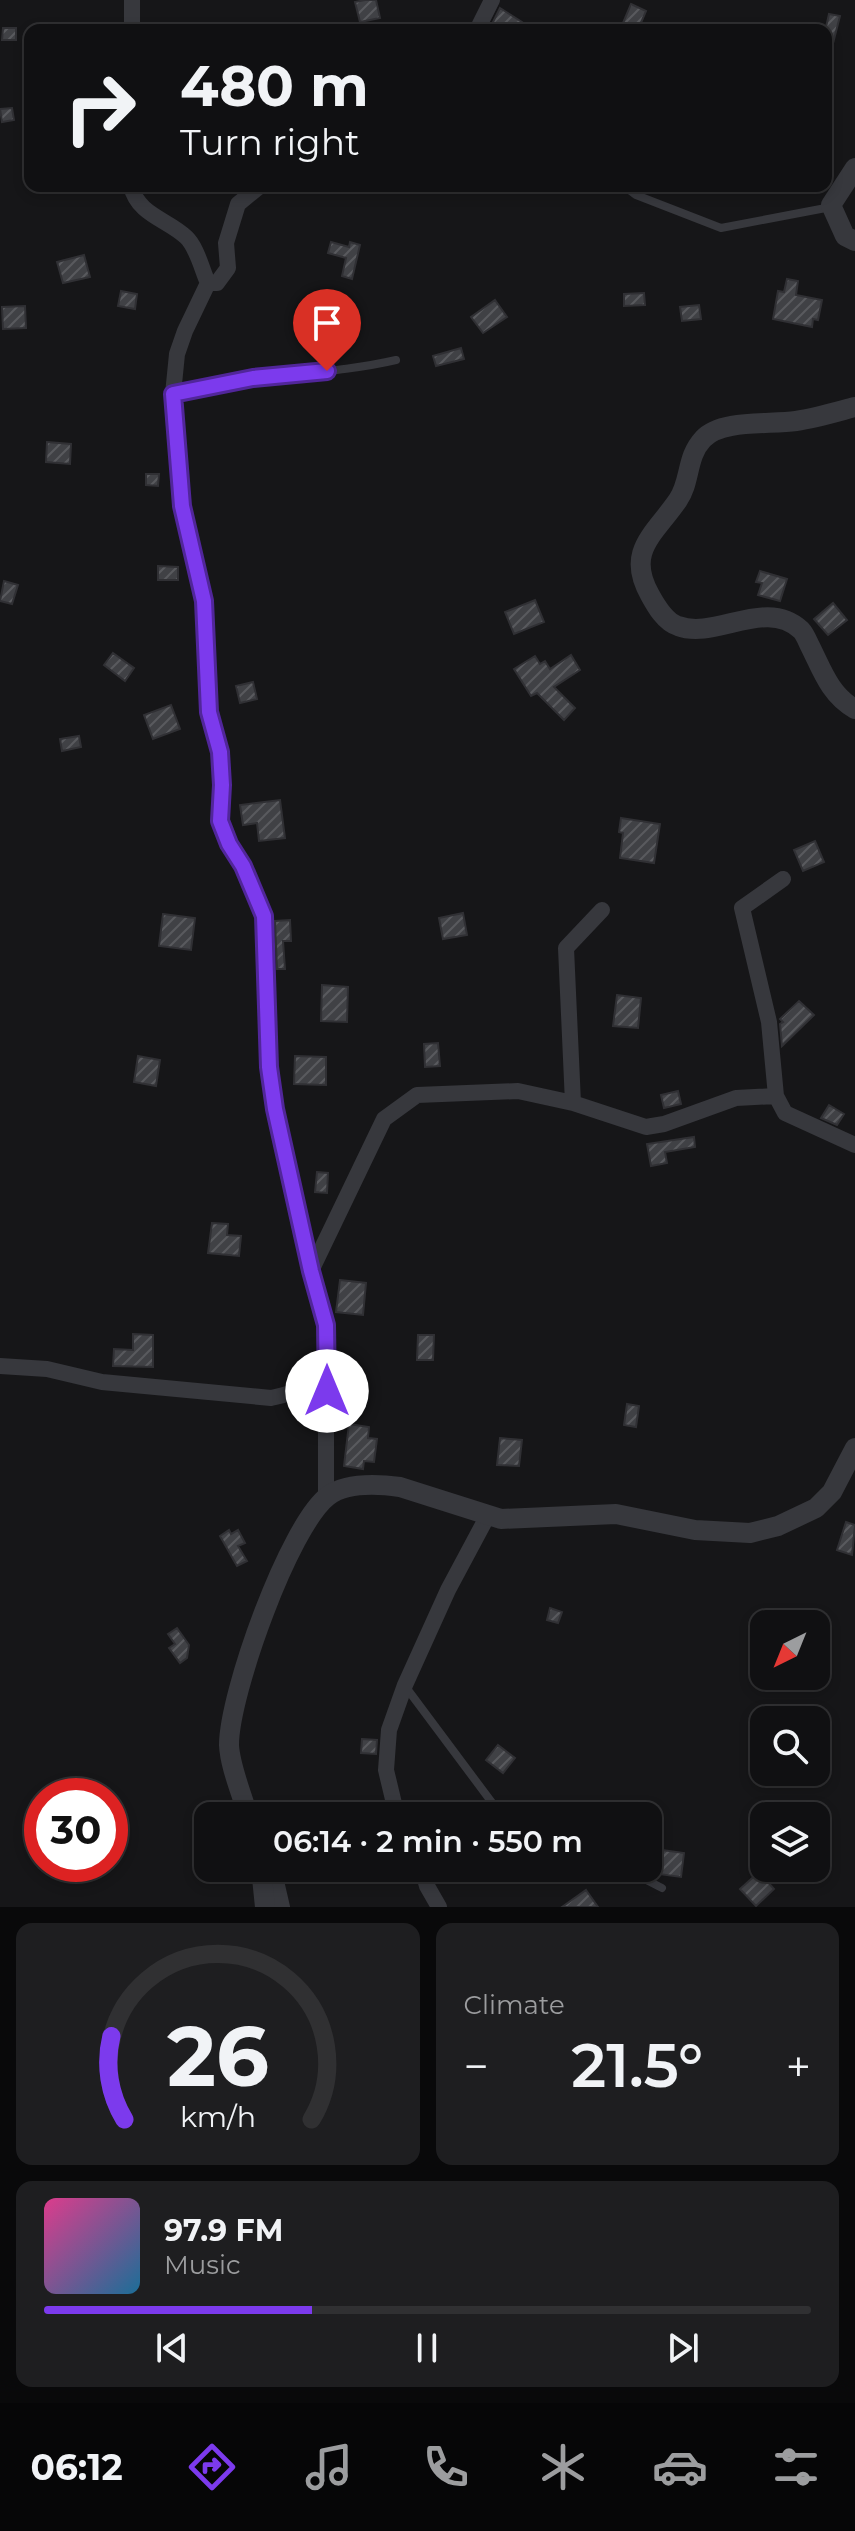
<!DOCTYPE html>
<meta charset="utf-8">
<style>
body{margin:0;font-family:Montserrat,sans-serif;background:#1e1e20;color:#f1f3f6;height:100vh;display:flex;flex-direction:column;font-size:30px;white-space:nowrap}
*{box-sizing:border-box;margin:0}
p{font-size:26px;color:#9c9d9f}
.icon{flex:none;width:44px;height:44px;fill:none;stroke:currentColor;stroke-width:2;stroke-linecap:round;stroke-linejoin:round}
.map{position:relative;height:1907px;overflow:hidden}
.sheet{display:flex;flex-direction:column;gap:16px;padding:16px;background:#09090a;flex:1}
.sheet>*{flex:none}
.banner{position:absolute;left:24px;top:24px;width:808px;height:168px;border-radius:16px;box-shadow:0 4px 12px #0003,0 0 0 2px #303032;background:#101012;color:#f1f3f6;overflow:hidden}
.needle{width:52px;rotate:223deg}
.tools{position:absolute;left:750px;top:1610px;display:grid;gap:16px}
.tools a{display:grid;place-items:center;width:80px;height:80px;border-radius:16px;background:#101012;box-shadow:0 4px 12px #0003,0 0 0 2px #303032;font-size:40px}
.speed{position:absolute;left:24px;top:1778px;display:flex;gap:16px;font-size:40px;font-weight:700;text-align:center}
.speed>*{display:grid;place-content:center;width:104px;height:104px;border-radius:50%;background:#101012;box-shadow:0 4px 12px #0003,0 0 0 2px #303032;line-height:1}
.speed .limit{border:12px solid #d22;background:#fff;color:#111}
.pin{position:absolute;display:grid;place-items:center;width:68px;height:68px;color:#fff;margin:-82px -34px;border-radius:50% 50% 50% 0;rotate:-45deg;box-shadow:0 0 8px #0007}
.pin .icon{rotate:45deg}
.me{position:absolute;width:88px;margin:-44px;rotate:0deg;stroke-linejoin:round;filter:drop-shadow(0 0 6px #0008)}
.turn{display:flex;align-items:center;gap:28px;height:168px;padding:0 24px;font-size:36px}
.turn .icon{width:104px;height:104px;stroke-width:2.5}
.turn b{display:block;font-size:56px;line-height:68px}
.big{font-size:60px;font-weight:600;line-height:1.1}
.sheet .tile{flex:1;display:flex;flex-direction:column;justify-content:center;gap:12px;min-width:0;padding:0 28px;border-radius:16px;background:#1e1e20}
.sheet .dial{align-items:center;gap:0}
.dial svg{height:208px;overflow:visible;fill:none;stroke:#303032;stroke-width:7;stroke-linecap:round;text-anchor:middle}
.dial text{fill:#f1f3f6;stroke:none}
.song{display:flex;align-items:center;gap:24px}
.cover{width:96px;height:96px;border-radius:12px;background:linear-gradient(135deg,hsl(330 70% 55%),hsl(200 70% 35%))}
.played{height:8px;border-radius:4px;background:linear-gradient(90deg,#7c3aed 35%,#303032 35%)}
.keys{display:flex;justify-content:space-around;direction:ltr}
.heat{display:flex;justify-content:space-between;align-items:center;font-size:44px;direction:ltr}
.sheet .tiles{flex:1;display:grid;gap:16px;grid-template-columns:1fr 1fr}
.tile:last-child{grid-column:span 2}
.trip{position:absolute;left:194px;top:1802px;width:468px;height:80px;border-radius:16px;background:#101012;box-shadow:0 4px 12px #0003,0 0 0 2px #303032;font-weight:600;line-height:80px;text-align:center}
.tab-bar{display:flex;height:128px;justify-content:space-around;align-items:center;background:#060607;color:#9c9d9f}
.tab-bar .icon{width:56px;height:56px}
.tab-bar .current{color:#7c3aed}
.tab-bar b{font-size:36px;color:#f1f3f6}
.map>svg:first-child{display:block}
.building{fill:url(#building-hatch);stroke:#303034;stroke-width:2}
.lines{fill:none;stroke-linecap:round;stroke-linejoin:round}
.service{stroke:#37383d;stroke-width:8}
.minor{stroke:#37383d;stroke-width:16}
.tertiary{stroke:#37383d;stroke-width:20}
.route-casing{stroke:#51269a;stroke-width:20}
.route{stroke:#7c3aed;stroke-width:14}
</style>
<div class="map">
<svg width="855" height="1907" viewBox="0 0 855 1907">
<defs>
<pattern id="building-hatch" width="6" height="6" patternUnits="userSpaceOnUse" patternTransform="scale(2)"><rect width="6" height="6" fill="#404145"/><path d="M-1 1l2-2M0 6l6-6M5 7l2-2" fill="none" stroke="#595a5e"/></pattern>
</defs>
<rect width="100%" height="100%" fill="#161618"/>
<path class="building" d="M365,0H376L380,18L360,22L355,2Z
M631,4L646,11L638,30H620Z
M500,8L522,22L517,30H489Z
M829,14L840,16L830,55L826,54V27Z
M3,28H16V40H2Z
M12,108L14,120L2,122L0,109Z
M331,242L349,247L350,242L360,245L352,279L342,276L346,258L328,253Z
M84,255L90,277L63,283L57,262Z
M787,279L798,281L796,295L822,300L818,320L813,319L812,327L773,319L778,291L784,292Z
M121,291L137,294L135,309L118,306Z
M644,293L645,305L624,306V294Z
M495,300L507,317L483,333L471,317Z
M699,305L701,319L682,321L680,307Z
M25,306L26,328L3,329L2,307Z
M461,348L464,359L436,366L433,356Z
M47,442L71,444L70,464L46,462Z
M146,474H159L158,486L146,485Z
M158,566L178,567V580H158Z
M760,571L787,579L780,601L758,595L762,583L756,582Z
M4,581L18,585L12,604L0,601Z
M535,600L544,622L514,634L505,612Z
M833,603L847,620L828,635L814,619Z
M113,653L134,668L125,681L104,665Z
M571,655L580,670L554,687L575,708L564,720L537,693L531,696L514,669L535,656L540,664L545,661L550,669Z
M253,682L257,699L240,703L236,686Z
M171,705L180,729L153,739L144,715Z
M79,736L81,747L62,751L60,739Z
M280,800L285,838L259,841L257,823L243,825L240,805Z
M621,818L660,824L654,863L620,858L623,833L619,832Z
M815,841L824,862L803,871L794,850Z
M463,913L467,935L443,939L439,918Z
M163,914L195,918L191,950L159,946Z
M290,920L291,941H283L285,969H277L275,921Z
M322,985L348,987L347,1022L321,1021Z
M617,995L641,998L638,1028L613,1026Z
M799,1001L814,1015L782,1046L780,1024L783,1022L780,1019Z
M438,1043L440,1066L425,1067L424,1044Z
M138,1056L160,1060L156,1086L134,1082Z
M295,1056L326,1057V1085L294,1084Z
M678,1091L681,1104L664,1108L661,1095Z
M829,1105L844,1114L837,1125L821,1118Z
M694,1137L695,1147L665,1152L667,1163L651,1166L647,1144Z
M317,1172L328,1173L327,1193L315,1192Z
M212,1223L228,1224L227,1235L241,1236L239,1256L208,1253Z
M340,1280L366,1283L363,1315L336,1312Z
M133,1334L153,1335V1367L113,1366L114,1349L133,1350Z
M418,1335H434L433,1360H417Z
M627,1404L639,1406L636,1427L624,1425Z
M349,1424L369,1427L368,1438L377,1439L374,1462L364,1461L363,1469L344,1466Z
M500,1438L522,1440L519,1466L497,1465Z
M846,1522L855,1525L852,1555L837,1550Z
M229,1530L231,1534L238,1530L245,1543L238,1546L247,1561L237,1566L220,1536Z
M550,1608L562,1612L558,1623L547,1620Z
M177,1628L189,1645L187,1658L180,1663L169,1648L175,1644L168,1634Z
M362,1739L377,1740L376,1754L361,1753Z
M498,1745L515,1758L503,1773L486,1760Z
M655,1849L684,1853L681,1877L651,1873Z
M759,1872L774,1889L756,1906L740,1889Z
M586,1890L598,1907H562Z"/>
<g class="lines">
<path class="service" d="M624,186L636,195L721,228L831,207
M174,394C246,372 323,377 396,360
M405,1686L502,1816
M623,1868L662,1888"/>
<path class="minor" d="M132,30V0
M477,30L492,0
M131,186C138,215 167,219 186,237C197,247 202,270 208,283L185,331L177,354L173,394L182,506L204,601L209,712L220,752L222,785L220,821L229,844L243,866L264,916L269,1067L275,1109L311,1271L326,1325V1497
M208,283H217L228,268L226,243L238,204L260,186
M783,879L742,908L769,1022L776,1096L785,1113L855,1145
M573,1103L566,948L602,910
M311,1271L384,1119L417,1095L518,1091L573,1103L646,1127L664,1124L736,1098L776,1096
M0,1366L47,1369L102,1382L271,1398C299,1392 311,1389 325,1362
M397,1816L386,1770L389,1730L405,1685L448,1590L487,1517
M273,1868L282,1907
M422,1868L427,1886L439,1907"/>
<path class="tertiary" d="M855,168L831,205L845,236L855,241
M855,407C836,412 816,418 796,421C770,425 721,419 703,439C686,457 691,481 678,500C655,534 625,551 650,595C656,606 665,622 678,626C716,640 766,597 801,630C805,634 808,642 810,646C822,670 830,695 855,709
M248,1816C242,1794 230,1767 229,1745C229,1694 289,1526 328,1496C347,1482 378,1484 400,1487L501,1519L616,1514L695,1530L750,1533L778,1526L816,1508L832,1492L855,1448
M261,1868L265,1907"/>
</g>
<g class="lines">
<defs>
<path id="route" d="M327,1391L326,1325L311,1271L275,1109L269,1067L264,916L243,866L229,844L220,821L222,785L220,752L209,712L204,601L182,506L173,394L253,378L327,371"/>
</defs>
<use href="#route" class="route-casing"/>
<use href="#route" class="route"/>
</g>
</svg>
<div class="tools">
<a><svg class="needle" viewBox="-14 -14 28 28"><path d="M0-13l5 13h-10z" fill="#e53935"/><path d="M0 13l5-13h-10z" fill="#9c9d9f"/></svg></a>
<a><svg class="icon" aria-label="search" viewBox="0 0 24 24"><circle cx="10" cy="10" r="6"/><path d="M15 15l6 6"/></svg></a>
<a><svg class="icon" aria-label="layers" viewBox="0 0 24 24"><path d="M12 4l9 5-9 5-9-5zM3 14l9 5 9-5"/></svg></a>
</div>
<div class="speed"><div class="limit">30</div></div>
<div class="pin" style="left:327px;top:371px;background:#d93025"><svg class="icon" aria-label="arrive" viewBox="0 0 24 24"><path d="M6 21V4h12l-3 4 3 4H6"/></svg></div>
<svg class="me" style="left:327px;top:1391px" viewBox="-20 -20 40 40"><circle r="19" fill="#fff"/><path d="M0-13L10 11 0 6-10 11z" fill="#7c3aed"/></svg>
<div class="trip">06:14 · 2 min · 550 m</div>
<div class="banner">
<div class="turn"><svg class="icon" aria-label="right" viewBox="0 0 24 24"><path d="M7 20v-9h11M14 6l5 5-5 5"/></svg><div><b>480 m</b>Turn right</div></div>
</div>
</div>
<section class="sheet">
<div class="tiles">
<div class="tile dial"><svg viewBox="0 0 100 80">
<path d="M14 69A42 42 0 1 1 86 69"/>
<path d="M14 69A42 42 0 0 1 9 37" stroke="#7c3aed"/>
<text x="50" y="56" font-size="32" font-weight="700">26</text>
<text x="50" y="72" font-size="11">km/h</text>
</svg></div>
<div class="tile"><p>Climate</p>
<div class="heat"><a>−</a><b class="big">21.5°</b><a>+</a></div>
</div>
<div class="tile">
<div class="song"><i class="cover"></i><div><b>97.9 FM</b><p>Music</p></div></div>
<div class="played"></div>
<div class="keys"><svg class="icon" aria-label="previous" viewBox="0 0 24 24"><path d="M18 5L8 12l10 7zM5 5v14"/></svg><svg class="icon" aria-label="pause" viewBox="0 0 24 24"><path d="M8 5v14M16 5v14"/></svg><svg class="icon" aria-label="next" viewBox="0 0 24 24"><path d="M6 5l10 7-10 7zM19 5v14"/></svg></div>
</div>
</div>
</section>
<nav class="tab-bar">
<b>06:12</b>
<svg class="icon current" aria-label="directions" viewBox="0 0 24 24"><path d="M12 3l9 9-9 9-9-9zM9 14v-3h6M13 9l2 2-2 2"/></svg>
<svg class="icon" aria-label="music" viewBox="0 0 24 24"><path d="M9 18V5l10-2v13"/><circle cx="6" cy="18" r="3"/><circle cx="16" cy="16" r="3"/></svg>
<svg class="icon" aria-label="phone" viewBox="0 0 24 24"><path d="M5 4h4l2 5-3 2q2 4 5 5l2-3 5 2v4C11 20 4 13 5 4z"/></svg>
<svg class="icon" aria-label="climate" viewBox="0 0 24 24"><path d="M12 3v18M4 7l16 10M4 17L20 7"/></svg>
<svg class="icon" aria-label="car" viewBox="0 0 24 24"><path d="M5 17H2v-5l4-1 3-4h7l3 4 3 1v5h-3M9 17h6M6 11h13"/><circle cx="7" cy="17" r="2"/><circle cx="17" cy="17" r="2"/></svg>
<svg class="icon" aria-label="filters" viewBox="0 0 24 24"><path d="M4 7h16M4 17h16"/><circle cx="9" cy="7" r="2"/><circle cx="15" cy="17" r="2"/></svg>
</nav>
